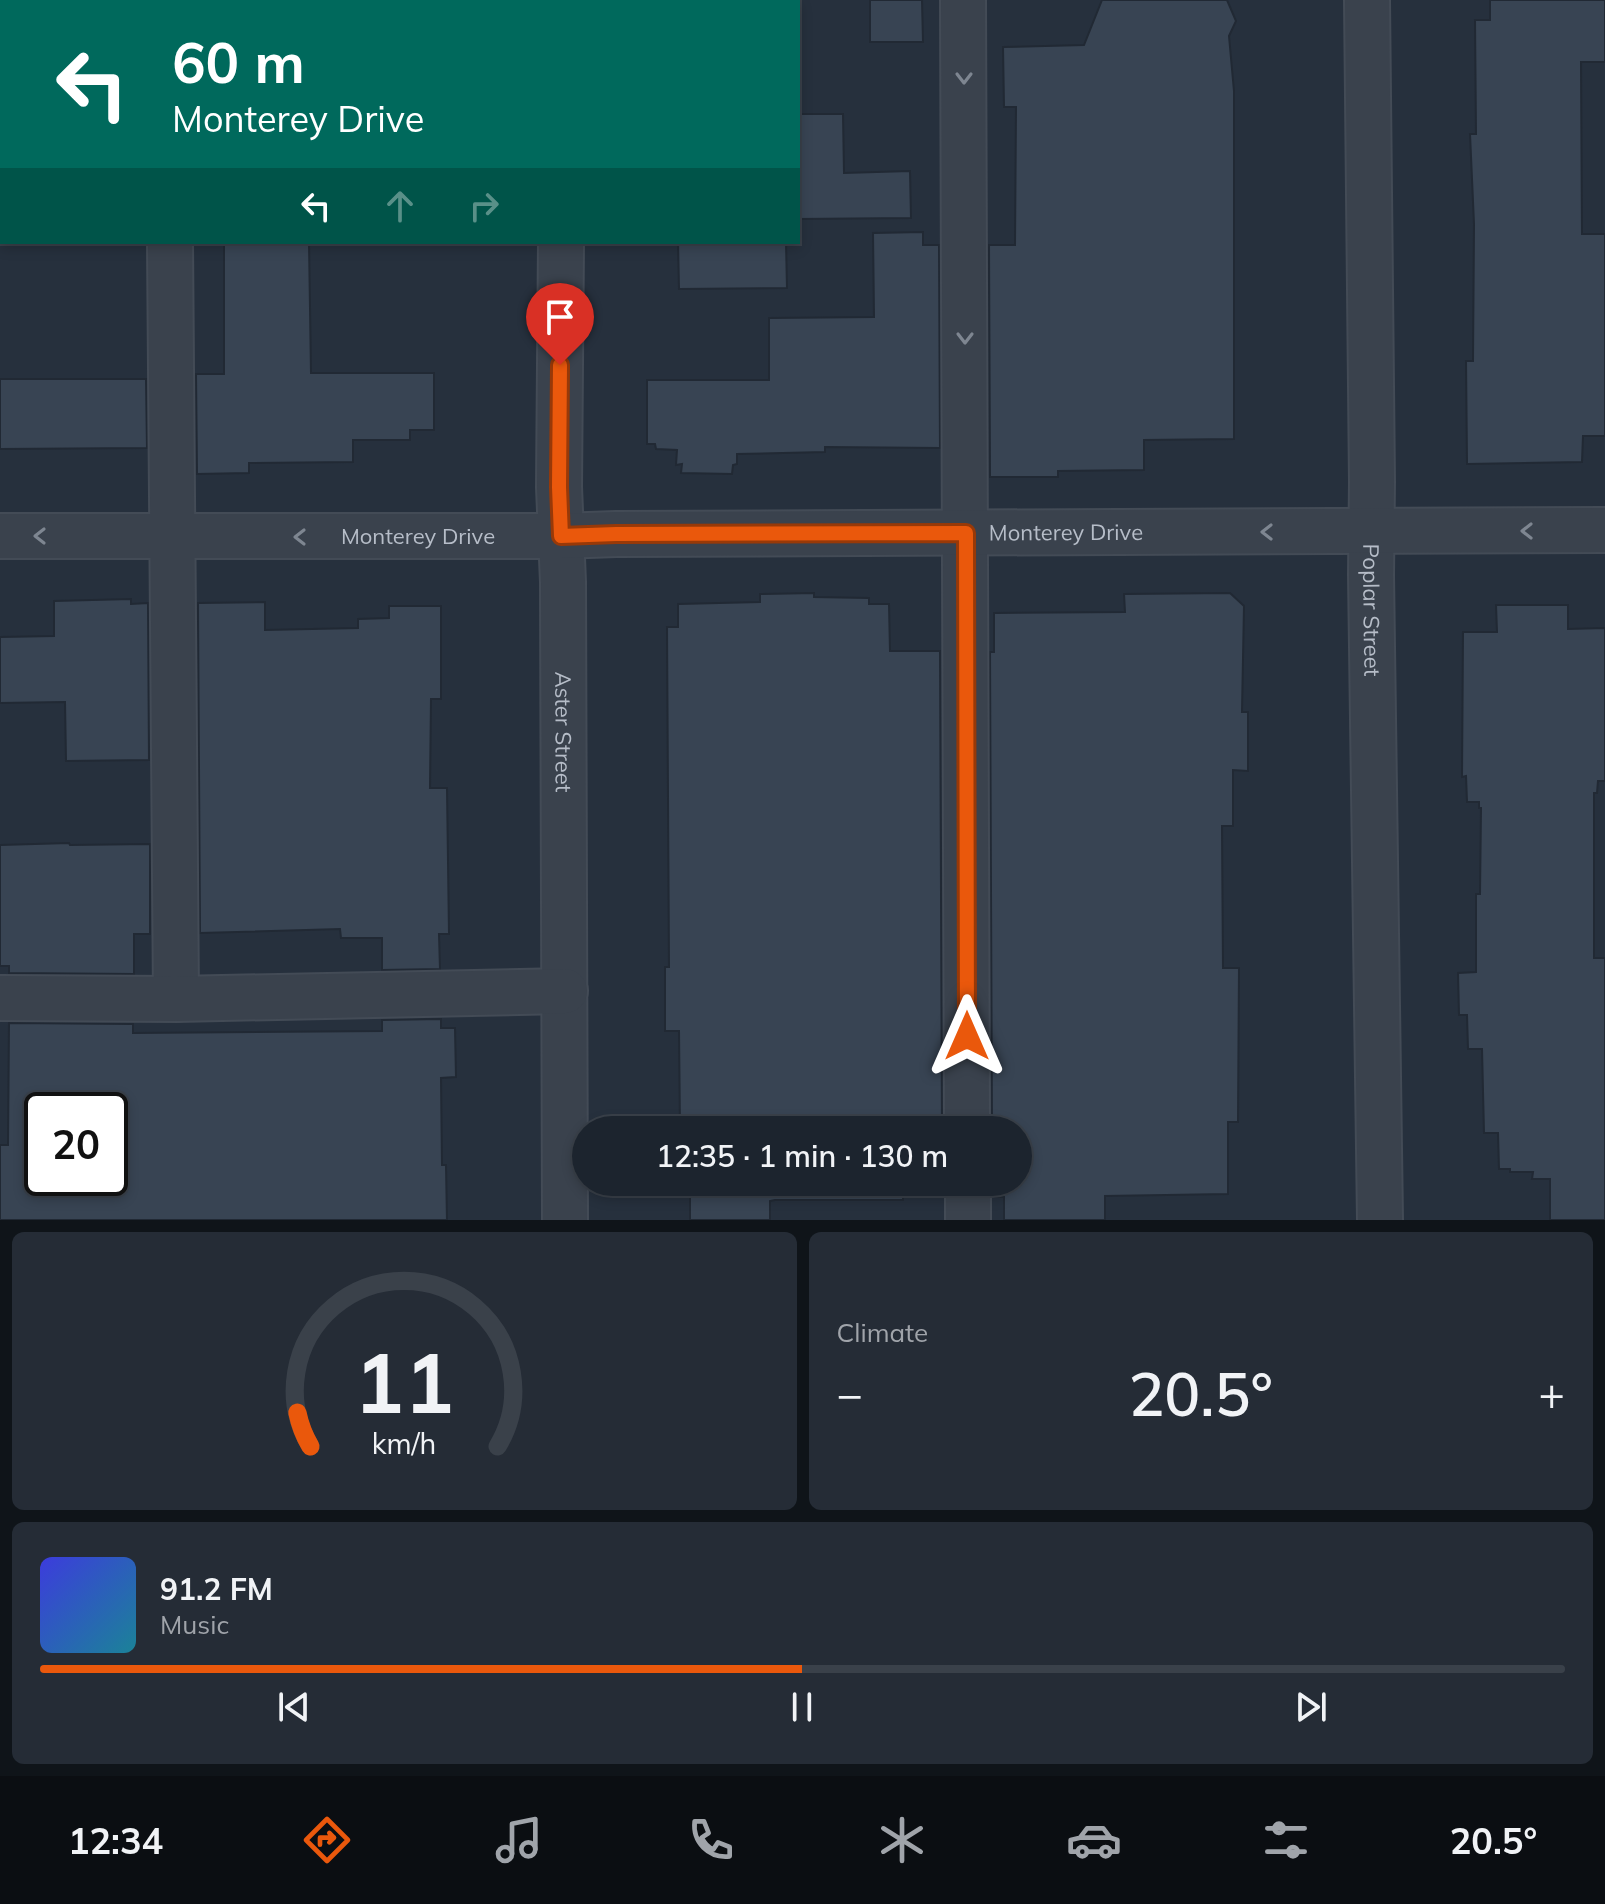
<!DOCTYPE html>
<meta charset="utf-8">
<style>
body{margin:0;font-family:Mulish,sans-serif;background:#252c36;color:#f1f3f6;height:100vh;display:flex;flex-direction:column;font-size:30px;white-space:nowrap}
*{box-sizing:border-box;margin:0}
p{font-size:26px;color:#a0a4aa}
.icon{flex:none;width:44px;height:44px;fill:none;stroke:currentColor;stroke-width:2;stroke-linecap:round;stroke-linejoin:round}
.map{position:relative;height:1220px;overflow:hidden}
.sheet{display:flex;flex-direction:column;gap:12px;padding:12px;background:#0f1419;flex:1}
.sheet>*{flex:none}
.hud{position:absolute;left:0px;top:0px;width:800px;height:244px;box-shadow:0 4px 12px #0003,0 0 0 2px #3a414a;background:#00695c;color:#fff;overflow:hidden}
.speed{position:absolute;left:24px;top:1092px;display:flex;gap:16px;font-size:40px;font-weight:700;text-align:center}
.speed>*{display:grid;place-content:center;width:104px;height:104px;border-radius:50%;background:#1c242e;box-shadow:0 4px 12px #0003,0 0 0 2px #3a414a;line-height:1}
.speed .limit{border:4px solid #111;border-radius:12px;background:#fff;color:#111}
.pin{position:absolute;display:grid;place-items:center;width:68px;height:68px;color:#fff;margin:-82px -34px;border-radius:50% 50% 50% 0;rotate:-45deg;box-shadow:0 0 8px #0007}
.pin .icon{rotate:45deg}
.me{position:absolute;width:88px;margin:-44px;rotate:0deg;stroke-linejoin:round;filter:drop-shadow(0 0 6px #0008)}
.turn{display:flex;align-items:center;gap:28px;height:168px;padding:0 40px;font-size:36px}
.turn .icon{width:104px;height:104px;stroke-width:2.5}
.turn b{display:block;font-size:56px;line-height:68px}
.lanes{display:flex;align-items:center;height:76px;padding:0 40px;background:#0003;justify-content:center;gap:40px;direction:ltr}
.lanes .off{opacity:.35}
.big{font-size:60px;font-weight:600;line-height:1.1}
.sheet .card{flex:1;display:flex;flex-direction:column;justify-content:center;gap:12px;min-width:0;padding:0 28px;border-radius:12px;background:#252c36}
.sheet .dial{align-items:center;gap:0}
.dial svg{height:208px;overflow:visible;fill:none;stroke:#3a414a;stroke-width:7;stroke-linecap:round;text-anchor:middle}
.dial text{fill:#f1f3f6;stroke:none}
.song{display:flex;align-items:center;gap:24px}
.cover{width:96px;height:96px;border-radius:12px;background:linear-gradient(135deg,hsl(240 70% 55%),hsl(190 70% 35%))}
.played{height:8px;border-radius:4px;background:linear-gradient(90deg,#ea580c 50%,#3a414a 50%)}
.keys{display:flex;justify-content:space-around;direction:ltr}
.heat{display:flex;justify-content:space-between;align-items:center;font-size:44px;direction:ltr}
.sheet .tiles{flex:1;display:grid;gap:12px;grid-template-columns:1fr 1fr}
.card:last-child{grid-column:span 2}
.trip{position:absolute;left:572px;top:1116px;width:460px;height:80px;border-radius:40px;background:#1c242e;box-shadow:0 4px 12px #0003,0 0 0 2px #3a414a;font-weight:600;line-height:80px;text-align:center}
.tabs{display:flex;height:128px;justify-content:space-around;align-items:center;background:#0b0e12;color:#a0a4aa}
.tabs .icon{width:56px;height:56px}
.tabs .on{color:#ea580c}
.tabs b{font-size:36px;color:#f1f3f6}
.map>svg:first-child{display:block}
.building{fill:#384453;stroke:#212934;stroke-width:2;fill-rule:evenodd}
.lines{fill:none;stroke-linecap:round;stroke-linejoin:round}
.minor-casing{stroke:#434b56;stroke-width:48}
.minor{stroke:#3a424d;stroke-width:44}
.oneway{stroke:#7e8691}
.route-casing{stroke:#983908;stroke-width:20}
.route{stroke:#ea580c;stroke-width:14}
.labels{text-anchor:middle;stroke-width:8;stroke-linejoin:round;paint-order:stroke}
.street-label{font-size:22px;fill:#b6bdc8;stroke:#1f2732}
</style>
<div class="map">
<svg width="1605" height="1220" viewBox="0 0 1605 1220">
<rect width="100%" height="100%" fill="#26303d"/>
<path class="building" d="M870,0H922L923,42H870Z
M1102,0H1227L1236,21L1229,36L1234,91V439L1144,440V470L1058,471V477H990L989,245H1015L1016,107H1004L1003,47L1084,45Z
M1490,0H1605V62H1581L1582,234H1605V436H1583L1582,462L1467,464L1466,361H1473L1474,224L1470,134H1476L1475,20H1490Z
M798,114H843L844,173L910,171L911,218L798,219Z
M923,232V245H939L940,448L825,447V452L737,454V464L733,465L732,474L681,473L682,464L676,465L677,450L656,449L655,444H647V380H769V318L874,317L873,233Z
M224,242H309L311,373H434V430H410V440H353V462L249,463V473L197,474L196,374H224Z
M678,242H786L787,288L679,289Z
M0,379H146L147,448L0,449Z
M814,593V597L869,598V604H889L890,651H940L942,1130H680L679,1031H665V967H669L667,627H678V604L760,602V594Z
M1230,593L1244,606L1242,712H1248V771L1233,770V826H1222L1223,968H1239L1238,1122H1228V1194L1105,1196V1220H1004V1197H993V1182H1018V1130H992L990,652H994V613L1125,612L1124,594Z
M131,599V604L148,603L149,760L66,761L65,702L0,703V637L54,636V601Z
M265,602V630L358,628V619L389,618V606H441V699H431L430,788H447L449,934H439L440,969L382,970V938H341L340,929L200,933L198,603Z
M1496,605H1568V629L1605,628V781H1598L1597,793H1594V958H1605V1220H1550V1179H1532L1533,1172H1510V1169H1499L1498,1133H1484L1482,1049H1468L1467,1015H1459L1458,973L1476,972V894H1480L1481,808H1479V802H1467L1466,776L1462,777L1463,632H1497Z
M69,843L70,845L150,844V934H134V974L9,973V966H0V845Z
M441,1019V1028H455L456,1077L441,1078L442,1165H446L447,1220H0V1145H8L9,1023L133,1024V1033L382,1031V1020ZM42,1110H110V1178H42Z
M690,1182H943V1193H903V1200H775L770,1201V1220H690Z"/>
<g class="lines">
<defs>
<g id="minor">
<path d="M169,0V2"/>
<path d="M963,0L967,1130"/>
<path id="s1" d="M1367,0L1372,482L1371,575L1380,1220"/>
<path d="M562,2V0"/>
<path d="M170,242L176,999"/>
<path id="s2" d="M561,242L559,487L563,582L565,1220"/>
<path id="s3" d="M0,536H561L616,534L1605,530"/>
<path d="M0,998L176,999L565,991"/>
<path d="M968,1182V1220"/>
</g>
</defs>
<use href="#minor" class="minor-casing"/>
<use href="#minor" class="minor"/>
</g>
<defs><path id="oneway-chevron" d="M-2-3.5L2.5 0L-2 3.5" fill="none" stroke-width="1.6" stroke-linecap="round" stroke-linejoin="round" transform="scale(2)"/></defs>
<g class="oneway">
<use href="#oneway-chevron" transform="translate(964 78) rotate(90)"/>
<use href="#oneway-chevron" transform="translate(965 338) rotate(90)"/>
<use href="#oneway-chevron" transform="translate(1527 531) rotate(180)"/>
<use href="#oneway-chevron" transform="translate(1267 532) rotate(180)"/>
<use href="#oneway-chevron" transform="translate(40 536) rotate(-180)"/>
<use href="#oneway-chevron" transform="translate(300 537) rotate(180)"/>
</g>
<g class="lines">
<defs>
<path id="route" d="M560,365L559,487L561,536L616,534L966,533L967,1036"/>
</defs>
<use href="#route" class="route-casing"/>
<use href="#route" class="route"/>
</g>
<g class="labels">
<g class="street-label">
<text dy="8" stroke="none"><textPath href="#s3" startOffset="1066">Monterey Drive</textPath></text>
<text dy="8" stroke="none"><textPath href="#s3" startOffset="418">Monterey Drive</textPath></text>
<text dy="8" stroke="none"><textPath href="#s1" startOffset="610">Poplar Street</textPath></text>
<text dy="8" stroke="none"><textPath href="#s2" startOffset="490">Aster Street</textPath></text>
</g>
</g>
</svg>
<div class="speed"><div class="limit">20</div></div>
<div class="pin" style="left:560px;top:365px;background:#d93025"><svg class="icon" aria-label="arrive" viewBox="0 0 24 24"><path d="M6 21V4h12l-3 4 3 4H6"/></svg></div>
<svg class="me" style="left:967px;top:1036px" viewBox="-20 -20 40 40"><path d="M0-17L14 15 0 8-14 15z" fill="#ea580c" stroke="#fff" stroke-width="4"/></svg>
<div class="trip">12:35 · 1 min · 130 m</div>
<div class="hud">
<div class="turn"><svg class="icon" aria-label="left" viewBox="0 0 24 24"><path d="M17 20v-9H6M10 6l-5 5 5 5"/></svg><div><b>60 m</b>Monterey Drive</div></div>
<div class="lanes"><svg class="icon" aria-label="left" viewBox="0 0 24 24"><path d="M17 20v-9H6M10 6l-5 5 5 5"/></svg><svg class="icon off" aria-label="ahead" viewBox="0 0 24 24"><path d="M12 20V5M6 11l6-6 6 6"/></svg><svg class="icon off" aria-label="right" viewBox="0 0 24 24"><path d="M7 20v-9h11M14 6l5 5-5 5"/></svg></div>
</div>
</div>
<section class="sheet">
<div class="tiles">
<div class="card dial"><svg viewBox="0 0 100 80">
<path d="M14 69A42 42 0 1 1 86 69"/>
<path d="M14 69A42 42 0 0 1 9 56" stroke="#ea580c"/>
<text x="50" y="56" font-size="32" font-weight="700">11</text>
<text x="50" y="72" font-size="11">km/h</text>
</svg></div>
<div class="card"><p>Climate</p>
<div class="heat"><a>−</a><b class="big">20.5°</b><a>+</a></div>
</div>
<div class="card">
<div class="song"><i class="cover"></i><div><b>91.2 FM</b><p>Music</p></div></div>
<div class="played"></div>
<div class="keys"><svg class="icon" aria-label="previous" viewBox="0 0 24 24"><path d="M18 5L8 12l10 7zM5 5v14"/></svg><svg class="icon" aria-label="pause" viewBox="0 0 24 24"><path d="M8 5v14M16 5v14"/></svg><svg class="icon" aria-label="next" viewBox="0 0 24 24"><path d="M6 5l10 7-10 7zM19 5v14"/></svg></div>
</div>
</div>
</section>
<nav class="tabs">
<b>12:34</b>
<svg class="icon on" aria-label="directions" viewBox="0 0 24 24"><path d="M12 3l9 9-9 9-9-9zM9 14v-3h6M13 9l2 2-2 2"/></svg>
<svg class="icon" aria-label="music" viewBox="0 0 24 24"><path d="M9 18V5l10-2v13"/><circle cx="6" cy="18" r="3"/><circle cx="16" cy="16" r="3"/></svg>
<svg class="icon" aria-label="phone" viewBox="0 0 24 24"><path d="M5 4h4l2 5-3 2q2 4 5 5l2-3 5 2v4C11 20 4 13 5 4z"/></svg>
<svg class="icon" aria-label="climate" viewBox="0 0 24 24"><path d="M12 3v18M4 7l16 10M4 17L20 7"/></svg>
<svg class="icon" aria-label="car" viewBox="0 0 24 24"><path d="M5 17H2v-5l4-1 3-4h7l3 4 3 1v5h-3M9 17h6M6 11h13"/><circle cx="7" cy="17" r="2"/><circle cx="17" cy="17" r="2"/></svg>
<svg class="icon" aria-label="filters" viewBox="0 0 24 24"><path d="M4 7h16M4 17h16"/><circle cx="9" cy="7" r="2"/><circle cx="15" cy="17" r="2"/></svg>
<b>20.5°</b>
</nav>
